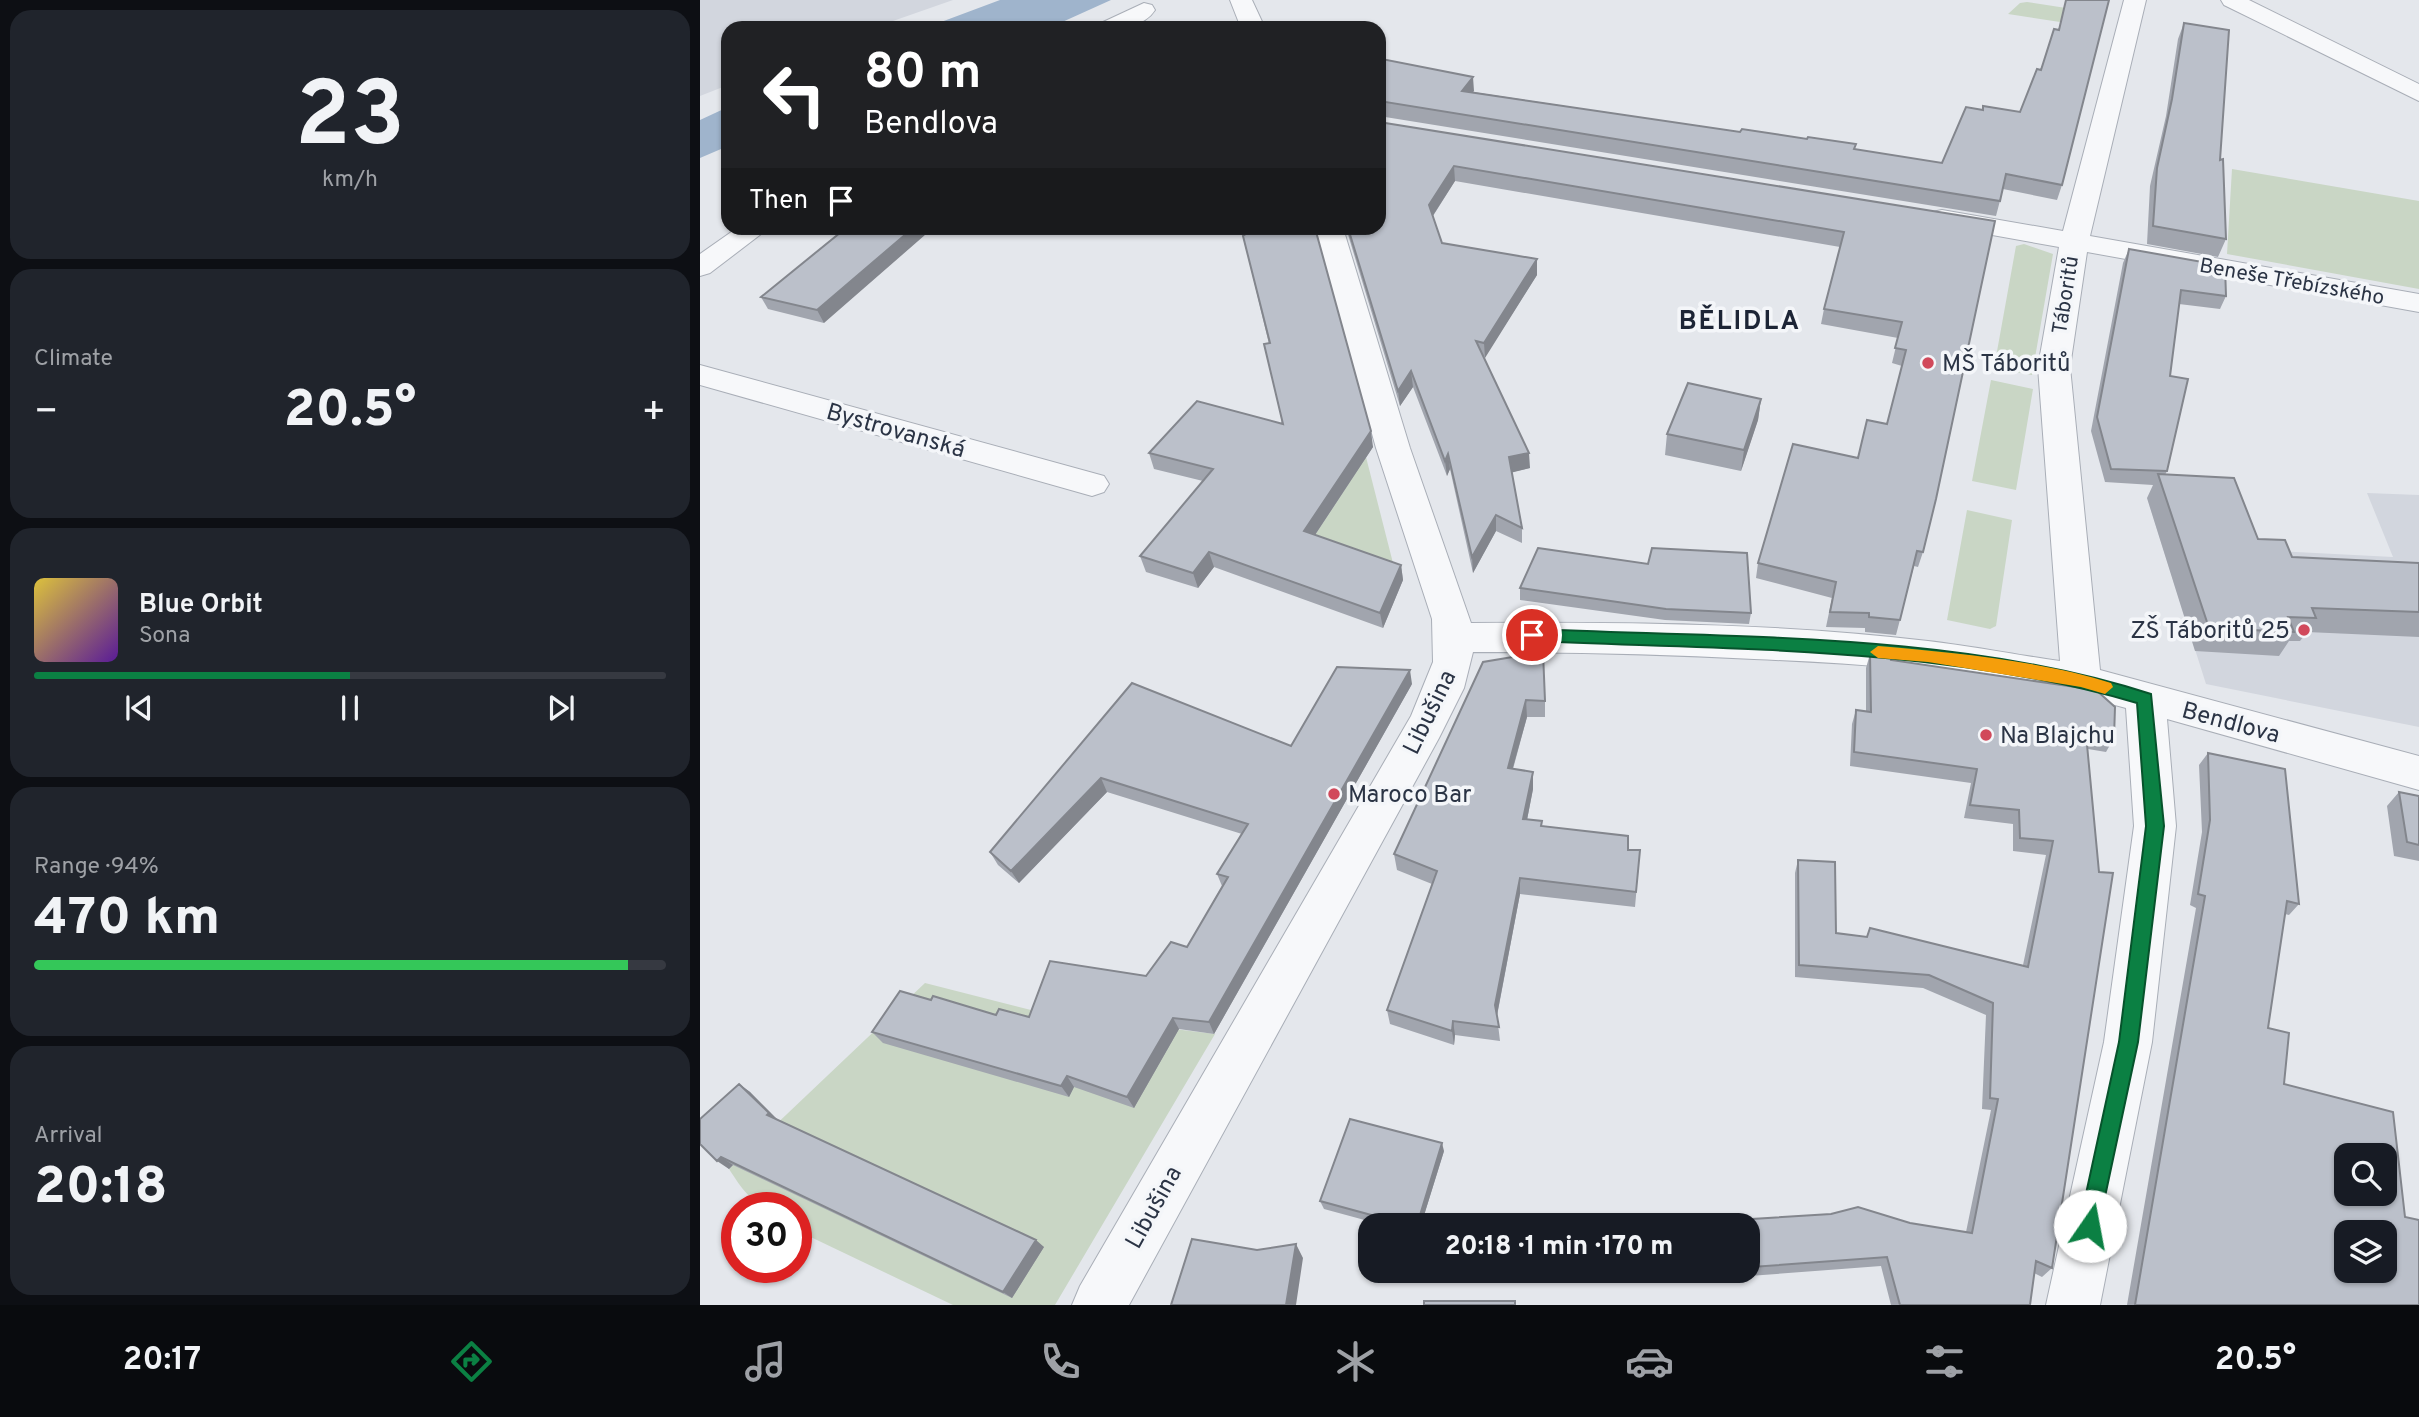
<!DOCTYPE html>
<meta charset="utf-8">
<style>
body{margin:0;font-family:Overpass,sans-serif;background:#20242c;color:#f1f3f6;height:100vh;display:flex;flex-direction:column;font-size:26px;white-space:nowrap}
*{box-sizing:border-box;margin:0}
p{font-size:23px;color:#9ea1a6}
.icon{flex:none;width:38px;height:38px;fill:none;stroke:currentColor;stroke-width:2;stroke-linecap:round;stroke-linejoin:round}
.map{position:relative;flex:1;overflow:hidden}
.sheet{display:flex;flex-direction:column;gap:10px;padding:10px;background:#0d0f14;width:700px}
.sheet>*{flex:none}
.top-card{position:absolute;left:21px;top:21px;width:665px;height:214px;border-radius:21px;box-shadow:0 2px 5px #0004;background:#202124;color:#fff;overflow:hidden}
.fabs{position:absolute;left:1634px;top:1143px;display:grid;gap:14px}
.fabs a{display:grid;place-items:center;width:63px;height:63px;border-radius:14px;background:#171b24;box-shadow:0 2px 5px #0004;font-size:35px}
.speed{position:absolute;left:21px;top:1192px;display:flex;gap:14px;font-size:35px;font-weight:700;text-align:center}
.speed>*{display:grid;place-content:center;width:91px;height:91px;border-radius:50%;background:#171b24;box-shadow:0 2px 5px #0004;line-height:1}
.speed .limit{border:10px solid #d22;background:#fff;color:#111}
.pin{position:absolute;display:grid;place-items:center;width:60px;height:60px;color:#fff;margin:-30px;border:4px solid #fff;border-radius:50%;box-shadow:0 2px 7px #0007}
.me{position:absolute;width:77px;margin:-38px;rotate:12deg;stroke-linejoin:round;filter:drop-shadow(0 0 5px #0008)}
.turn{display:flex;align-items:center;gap:24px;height:147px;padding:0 28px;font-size:32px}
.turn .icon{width:91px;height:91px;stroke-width:2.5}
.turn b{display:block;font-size:49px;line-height:60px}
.then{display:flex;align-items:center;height:66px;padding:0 28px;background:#0003;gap:14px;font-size:26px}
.big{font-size:52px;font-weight:800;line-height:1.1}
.sheet .widget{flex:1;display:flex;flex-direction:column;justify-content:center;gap:10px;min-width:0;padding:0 24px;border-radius:21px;background:#20242c}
.sheet .dial{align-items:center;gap:0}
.dial b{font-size:91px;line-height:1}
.song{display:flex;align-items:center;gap:21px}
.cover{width:84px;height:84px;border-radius:10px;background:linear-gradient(135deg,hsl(50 70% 55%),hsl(270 70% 35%))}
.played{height:7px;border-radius:4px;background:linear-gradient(90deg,#0b8043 50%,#363941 50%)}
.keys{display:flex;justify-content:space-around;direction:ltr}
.heat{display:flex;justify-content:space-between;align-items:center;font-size:38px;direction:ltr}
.charge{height:10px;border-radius:5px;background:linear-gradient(90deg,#34c759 94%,#363941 0)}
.trip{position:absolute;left:658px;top:1213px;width:402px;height:70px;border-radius:21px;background:#171b24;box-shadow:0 2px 5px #0004;font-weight:800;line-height:70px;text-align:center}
.menu{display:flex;height:112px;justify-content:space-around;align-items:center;background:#090b0e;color:#9ea1a6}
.menu .icon{width:49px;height:49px}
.menu .active{color:#0b8043}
.menu b{font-size:32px;color:#f1f3f6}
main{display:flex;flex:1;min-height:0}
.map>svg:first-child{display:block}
.built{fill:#d2d6de}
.green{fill:#c9d6c5}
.water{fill:#9fb4cc}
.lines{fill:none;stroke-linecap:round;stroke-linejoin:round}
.minor-casing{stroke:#a9aeb7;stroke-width:2}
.minor{fill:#f7f8fa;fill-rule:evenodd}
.wall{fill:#a1a5ae}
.shaded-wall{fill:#83868d}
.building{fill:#bbc0ca;stroke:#83868d;stroke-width:2;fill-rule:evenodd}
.route{fill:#0b8043;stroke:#07532c;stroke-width:2}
.slow{fill:#f59e0b}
.poi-dot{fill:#d1495b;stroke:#f4f6f9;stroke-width:2.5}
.labels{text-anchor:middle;stroke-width:7;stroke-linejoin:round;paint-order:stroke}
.far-street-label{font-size:21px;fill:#2b3445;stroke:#f4f6f9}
.poi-label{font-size:24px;fill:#2b3445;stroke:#f4f6f9;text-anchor:start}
.street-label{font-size:24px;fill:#2b3445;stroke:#f4f6f9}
.far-district-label{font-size:26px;font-weight:bold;letter-spacing:2px;fill:#1d2536;stroke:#f4f6f9}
</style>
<main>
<section class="sheet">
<div class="widget dial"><b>23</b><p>km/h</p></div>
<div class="widget"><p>Climate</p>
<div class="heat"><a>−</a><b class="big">20.5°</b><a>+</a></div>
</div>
<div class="widget">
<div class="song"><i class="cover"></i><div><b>Blue Orbit</b><p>Sona</p></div></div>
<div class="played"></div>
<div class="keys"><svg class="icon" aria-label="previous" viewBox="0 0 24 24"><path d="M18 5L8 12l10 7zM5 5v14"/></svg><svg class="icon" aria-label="pause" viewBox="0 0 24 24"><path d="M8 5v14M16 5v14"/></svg><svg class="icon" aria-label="next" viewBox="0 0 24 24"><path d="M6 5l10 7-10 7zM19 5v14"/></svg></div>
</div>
<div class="widget"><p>Range · 94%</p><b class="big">470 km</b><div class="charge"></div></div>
<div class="widget"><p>Arrival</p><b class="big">20:18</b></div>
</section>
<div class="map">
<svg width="1719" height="1305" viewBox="0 0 1719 1305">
<rect width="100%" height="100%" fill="#e4e7ec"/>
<path class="built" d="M0,0H253L173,28H28V85L0,96Z
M1667,493L1719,495V727L1506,684L1447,498L1522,502L1539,549L1693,557Z"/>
<path class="green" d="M1327,2L1366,8L1360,22L1308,14L1320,3Z
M1532,169L1719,201V289L1527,254Z
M1324,244L1353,254L1332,375L1294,368L1316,246Z
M1291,380L1333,389L1316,490L1272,481Z
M666,457L694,567L609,544Z
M1267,510L1312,520L1296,626L1290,629L1247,620Z
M225,983L343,1013L515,1034L355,1305H253L96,1230V1208C56,1207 51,1203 29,1169Z"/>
<path class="water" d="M300,0H411L349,28H225Z
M28,107V146L0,158V120Z"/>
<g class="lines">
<defs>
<path id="minor" d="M530,0H552L565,28H541Z
M1424,0H1446L1390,236L1719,294V312L1387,252L1370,367L1400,670L1719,756V790L1467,719L1476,826L1452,1042L1400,1305H1346L1404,1042L1434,826L1426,708C1305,674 1178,664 1054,659C960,654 867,652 773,652L764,688L739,738L429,1305H372L380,1286L711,716L733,662L732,619L676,448L615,228H643L710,448L771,623C923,622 1077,623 1228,641C1272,646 1316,655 1360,661L1338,367L1359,247L1242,226L1232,224L1228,218L1232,212L1242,210L1363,231Z
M1521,0H1549L1719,84V101L1524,5Z
M444,3L452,5L455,10C443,29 417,28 397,28L401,23Z
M37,228H69L10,273L0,276V254Z
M0,365L404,476L409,484L404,492L392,496L0,385Z"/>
</defs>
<use href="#minor" class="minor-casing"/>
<use href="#minor" class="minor"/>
</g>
<path class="wall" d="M1366,0L1362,185L1357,200L1303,189L1296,216L679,116V63L773,77V92L1242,163L1282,110L1320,112L1359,30Z
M1484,23L1520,160L1526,239L1518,257L1447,244L1450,186L1466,116L1478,39Z
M679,122L1295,221L1223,552L1218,567L1214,566L1196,635L1165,632V628L1126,627L1132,598L1056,578L1058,563L1158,458L1187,424L1202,366L1192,363L1198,338L1121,324L1124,309L1140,247L755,181L733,216L742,243L837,259V275L784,358L830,468L812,472L822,528V543L796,531L773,573L750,469L747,476L713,387L700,406L646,228H679Z
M146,228L124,323L68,309L61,297Z
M543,236L673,447L615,535L701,565L703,580L683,628L514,567L498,588L446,572L440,556L503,481L454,469L449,453L582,424L569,344Z
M1429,249L1526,296L1520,309L1479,304L1470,376L1467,471L1465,475L1558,539L1592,557L1719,563V637L1607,632L1600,641H1589L1579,656L1495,651L1447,498L1453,485L1405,482L1391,431L1423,263Z
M1061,399L1058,420L1041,471L965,455L967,434Z
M948,564L1051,613L1049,624L965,620L820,600V588Z
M1170,654L1414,738L1406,752L1388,749L1352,1268L1342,1277L1334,1273L1330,1305H1191L1181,1266L1049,1276V1229L1052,1219L1210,1223L1266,1232L1291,1110L1282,1109L1286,1015L1223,988L1095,977V873L1098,860L1136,933L1323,965L1346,855L1313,851V824L1264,818L1271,783L1150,766L1152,724L1156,710L1166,711V668Z
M783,662L845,701V717H827L813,769L833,789L827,820L842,827L928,850H940L935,907L820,894L797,1016L800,1041L755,1035L754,1045L690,1024L687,1010L732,884L697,870L694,854Z
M432,683L591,746L712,684L514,1034L479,1029L434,1108L374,1087L369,1097L183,1043L172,1032L231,1000L296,1015L329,1017L446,976L487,947L522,886L517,874L542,834L407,792L319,883L298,865L290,852Z
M1508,753L1599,904L1589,915L1585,914L1568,1028L1584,1084L1705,1217L1719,1305H1427L1496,908L1490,905L1502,832L1499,765Z
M1699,792L1719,796V861L1694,856L1687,806Z
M39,1084L50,1092L77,1120L344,1247L312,1298L33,1165L29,1169L0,1144Z
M744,1151L721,1225H683L624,1209L620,1201Z"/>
<path class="shaded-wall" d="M773,77L774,91L763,105L762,91Z
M754,166L755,181L730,220L729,205Z
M213,228H233L124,323L117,310Z
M837,259V275L785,358L784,343Z
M711,371L713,387L700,406L698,391Z
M1061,399L1058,420L1041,471L1044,450Z
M671,431L673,447L607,547L604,531Z
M829,453L830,468L810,473L809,457Z
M748,454L750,469L747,476L745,461Z
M796,515V531L773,573L772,557Z
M509,552L514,567L498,588L493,573Z
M701,565L703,580L683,628L680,613Z
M710,670L712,684L514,1034L509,1022Z
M826,700L827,717L808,785V768Z
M833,772V789L824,835L823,819Z
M401,778L407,792L319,883L311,871Z
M820,878V894L796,1020L795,1005Z
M473,1018L479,1029L434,1108L427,1097Z
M753,1021L755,1035L754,1045L752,1031Z
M367,1076L374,1087L369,1097L361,1086Z
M39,1084L50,1092L79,1121L67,1115Z
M742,1143L744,1151L721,1225H717Z
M21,1157L33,1165L29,1169L17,1161Z
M336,1240L344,1247L312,1298L303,1292Z
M596,1244L603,1258L596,1305H586Z"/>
<path class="building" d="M1366,0H1409L1362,185L1306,174L1300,201L679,101V63L682,59L773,77L762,91L1040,132L1042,129L1107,139L1108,137L1156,144L1154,149L1242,163L1266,107L1283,110V106L1320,112L1337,69L1341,70L1354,29L1359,30Z
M1484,23L1529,30L1520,160L1523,159L1526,239L1453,226L1457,168L1472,99Z
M679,122L1295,221L1236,499L1223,552L1217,551L1200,620L1169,617V613L1130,612L1136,582L1058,563L1093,444L1158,458L1167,420L1187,424L1206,350L1195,348L1202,322L1124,309L1144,232L754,166L729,205L742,243L837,259L784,343L776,341L829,453L809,457L822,528L796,515L772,557L748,454L745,461L711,371L698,391L648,228H679Z
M146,228H213L117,310L61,297Z
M554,228H615L671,431L604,531L701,565L680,613L509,552L493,573L440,556L513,469L449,453L497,401L583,424L564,344L570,343L543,236Z
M1429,249L1525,266L1526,296L1481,290L1470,376L1488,379L1467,471L1411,469L1397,417Z
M988,383L1061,399L1044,450L967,434Z
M1458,474L1534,478L1558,539L1585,540L1592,557L1719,563V612L1612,608L1616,618L1588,617L1594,632L1509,628Z
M838,548L948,564L952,548L1047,553L1051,613L966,609L820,588Z
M843,652L845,701L826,700L808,768L833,772L823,819L842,821L841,826L928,836V850H940L936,892L820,878L795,1005L799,1027L753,1021L752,1031L687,1010L737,871L694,854L783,662Z
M1170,654L1192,655L1191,660L1396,690L1415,707L1414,738L1386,734L1399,872L1413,873L1352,1268L1336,1261L1330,1305H1200L1187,1257L1052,1267V1219L1131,1214L1158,1207L1210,1223L1272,1233L1298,1099L1290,1098L1293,1003L1229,975L1099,965L1098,860L1135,862L1136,933L1167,937L1170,928L1328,967L1353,841L1320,838L1319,810L1270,805L1277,769L1154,752L1156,710L1171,712Z
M637,667L710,670L509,1022L473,1018L427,1097L367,1076L361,1086L172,1032L200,991L231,1000L233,996L296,1015L299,1009L329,1017L350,961L446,976L471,942L487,947L528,877L517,874L548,824L401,778L311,871L290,852L432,683L591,746Z
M1508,753L1585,769L1599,904L1587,901L1568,1028L1589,1033L1584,1084L1693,1112L1705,1217L1719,1220V1305H1435L1505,896L1498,894L1510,820ZM1647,1155H1685V1194H1647ZM1647,1232H1685V1270H1647Z
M1699,792L1719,796V845L1707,842Z
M39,1084L69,1113L67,1115L336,1240L303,1292L21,1157L17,1161L0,1144V1119Z
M650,1119L742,1143L717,1225H708L620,1201Z
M492,1239L557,1250L596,1244L586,1305H471Z
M724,1301H815V1305H724Z"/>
<path class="route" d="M832,629C1031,638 1260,632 1451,694L1464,826L1438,1042L1397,1234L1390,1237L1382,1234L1379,1226L1419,1042L1446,826L1437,703C1242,646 1034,650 832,641L824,635Z"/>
<path class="slow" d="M1178,646C1249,652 1343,661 1411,683L1413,687L1405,694L1381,687L1228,662L1178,658L1170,652Z"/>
<g class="poi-dot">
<circle cx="1228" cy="363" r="7"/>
<circle cx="1604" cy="630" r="7"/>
<circle cx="1286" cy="735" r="7"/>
<circle cx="634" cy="794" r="7"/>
</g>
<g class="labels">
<g class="far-street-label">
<text transform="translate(1592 281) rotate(10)" y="7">Beneše Třebízského</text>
<text transform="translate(1365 295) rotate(-81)" y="7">Táboritů</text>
</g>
<g class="poi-label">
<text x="1242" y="371">MŠ Táboritů</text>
<text x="1590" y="638" text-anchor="end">ZŠ Táboritů 25</text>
<text x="1300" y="743">Na Blajchu</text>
<text x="648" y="802">Maroco Bar</text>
</g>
<g class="street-label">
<text transform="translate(196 430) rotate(16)" y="8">Bystrovanská</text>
<text transform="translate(729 712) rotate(-64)" y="8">Libušina</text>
<text transform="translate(1531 722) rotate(15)" y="8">Bendlova</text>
<text transform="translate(453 1207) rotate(-61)" y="8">Libušina</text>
</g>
<g class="far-district-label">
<text x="1040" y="329">BĚLIDLA</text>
</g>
</g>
</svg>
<div class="fabs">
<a><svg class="icon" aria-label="search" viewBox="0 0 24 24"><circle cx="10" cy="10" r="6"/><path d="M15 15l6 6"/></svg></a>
<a><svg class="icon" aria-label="layers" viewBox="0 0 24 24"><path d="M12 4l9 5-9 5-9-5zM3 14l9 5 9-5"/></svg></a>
</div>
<div class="speed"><div class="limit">30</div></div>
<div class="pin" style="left:832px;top:635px;background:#d93025"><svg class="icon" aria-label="arrive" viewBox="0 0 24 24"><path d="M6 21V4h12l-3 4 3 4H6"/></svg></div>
<svg class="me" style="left:1390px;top:1226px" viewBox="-20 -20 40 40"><circle r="19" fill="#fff"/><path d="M0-13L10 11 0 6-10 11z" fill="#0b8043"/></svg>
<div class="trip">20:18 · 1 min · 170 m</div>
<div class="top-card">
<div class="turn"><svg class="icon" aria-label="left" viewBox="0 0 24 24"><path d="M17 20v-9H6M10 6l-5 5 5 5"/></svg><div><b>80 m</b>Bendlova</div></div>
<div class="then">Then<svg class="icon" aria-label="arrive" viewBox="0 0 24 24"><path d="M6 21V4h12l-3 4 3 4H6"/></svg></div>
</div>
</div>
</main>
<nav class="menu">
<b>20:17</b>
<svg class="icon active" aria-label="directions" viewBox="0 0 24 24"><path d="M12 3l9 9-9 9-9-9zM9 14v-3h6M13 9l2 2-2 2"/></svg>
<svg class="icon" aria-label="music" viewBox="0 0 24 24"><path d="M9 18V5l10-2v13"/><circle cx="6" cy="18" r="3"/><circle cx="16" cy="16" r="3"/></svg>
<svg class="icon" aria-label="phone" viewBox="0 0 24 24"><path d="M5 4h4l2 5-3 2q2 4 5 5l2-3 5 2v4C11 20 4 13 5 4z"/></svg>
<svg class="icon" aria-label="climate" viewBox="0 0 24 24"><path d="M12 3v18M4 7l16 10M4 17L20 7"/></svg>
<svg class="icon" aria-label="car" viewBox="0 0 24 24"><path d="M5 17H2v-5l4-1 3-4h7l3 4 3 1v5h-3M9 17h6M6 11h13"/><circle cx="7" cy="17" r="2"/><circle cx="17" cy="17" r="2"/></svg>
<svg class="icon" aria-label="filters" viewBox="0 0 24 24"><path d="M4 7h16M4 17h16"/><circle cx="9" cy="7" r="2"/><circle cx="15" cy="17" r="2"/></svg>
<b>20.5°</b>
</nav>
